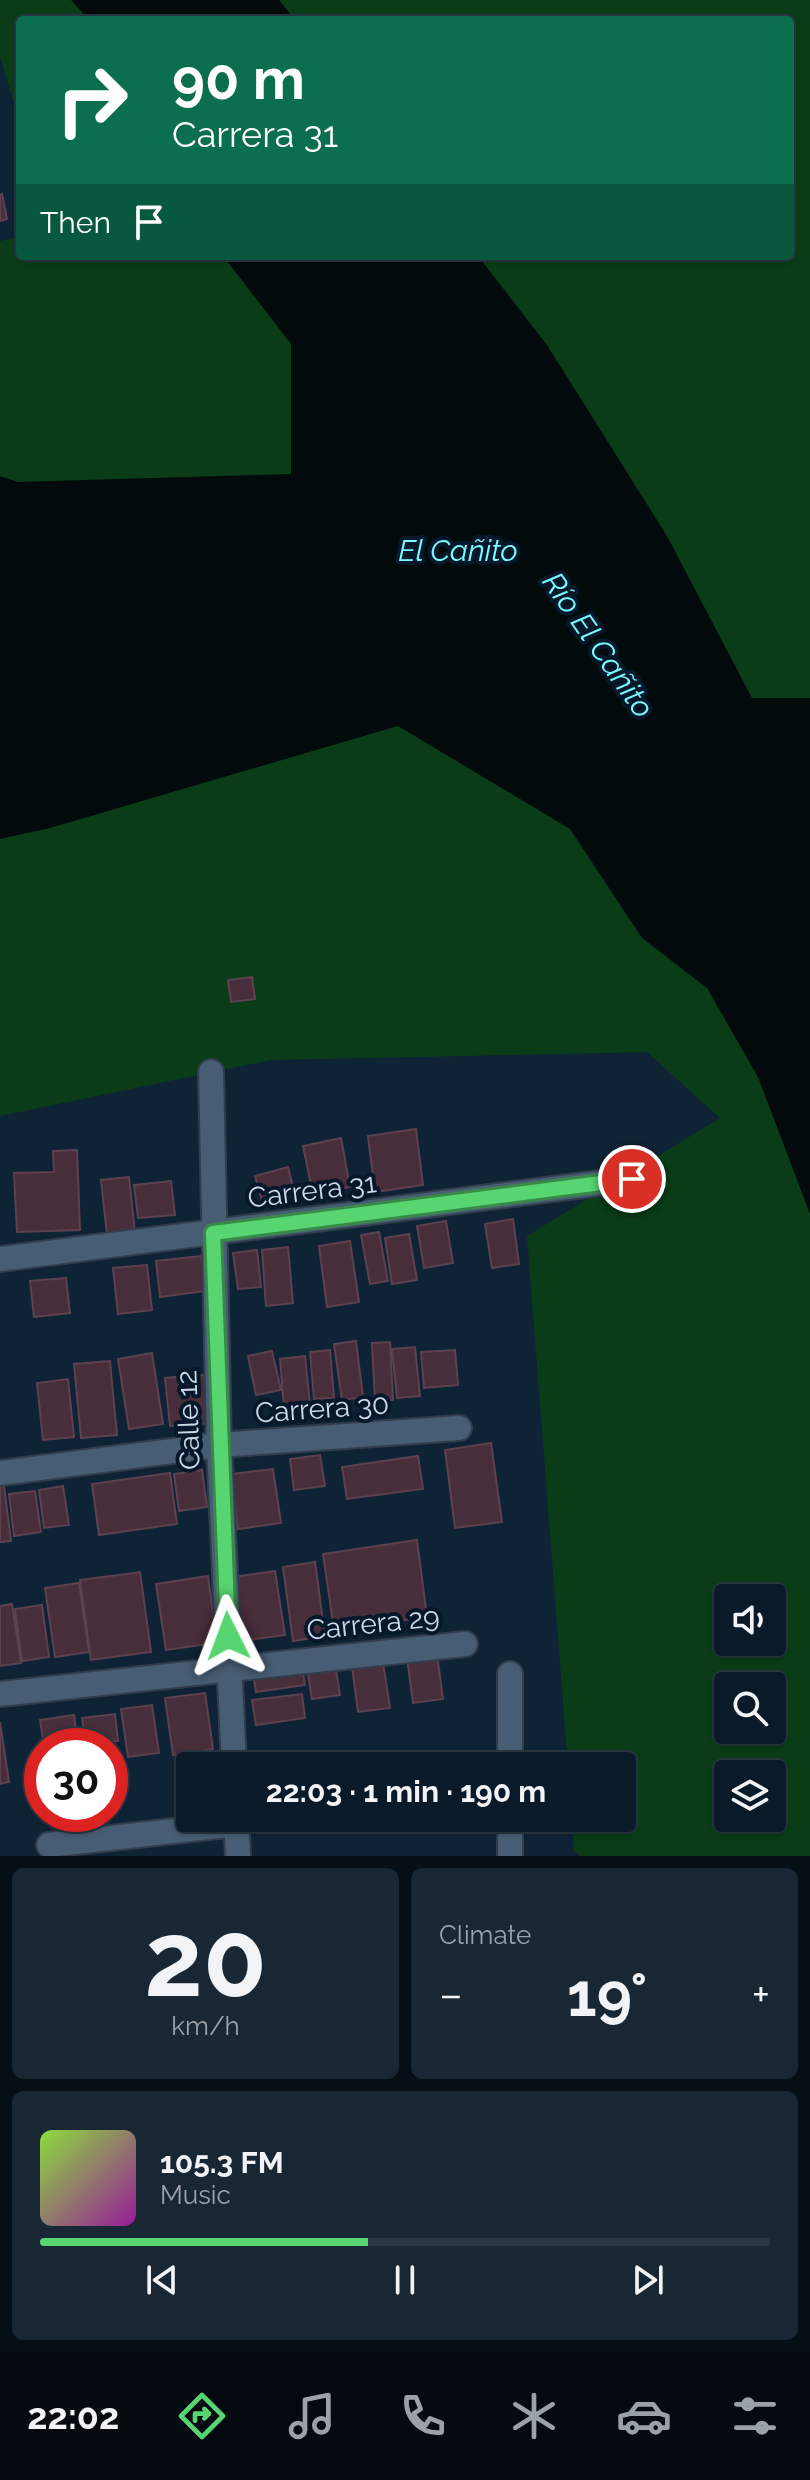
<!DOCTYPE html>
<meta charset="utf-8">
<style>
body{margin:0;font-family:Raleway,sans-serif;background:#192734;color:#f1f3f6;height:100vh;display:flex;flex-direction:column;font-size:30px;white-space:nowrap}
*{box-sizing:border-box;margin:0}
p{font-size:26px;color:#9aa1a8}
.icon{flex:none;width:44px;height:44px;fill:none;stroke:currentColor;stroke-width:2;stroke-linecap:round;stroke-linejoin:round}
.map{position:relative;height:1856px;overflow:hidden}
.sheet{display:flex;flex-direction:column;gap:12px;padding:12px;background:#060e16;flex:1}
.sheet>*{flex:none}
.top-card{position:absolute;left:16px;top:16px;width:778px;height:244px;border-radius:8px;box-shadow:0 2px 6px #0004,0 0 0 2px #2b3845;background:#0b6e4f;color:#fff;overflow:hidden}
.fabs{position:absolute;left:714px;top:1584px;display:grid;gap:16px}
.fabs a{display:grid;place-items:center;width:72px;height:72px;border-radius:8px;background:#0b1a28;box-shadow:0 2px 6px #0004,0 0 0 2px #2b3845;font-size:40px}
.speed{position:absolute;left:24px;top:1728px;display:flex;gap:16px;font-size:40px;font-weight:700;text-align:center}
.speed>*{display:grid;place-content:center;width:104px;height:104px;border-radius:50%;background:#0b1a28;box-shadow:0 2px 6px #0004,0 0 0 2px #2b3845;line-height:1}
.speed .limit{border:12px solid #d22;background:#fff;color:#111}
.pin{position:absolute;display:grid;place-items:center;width:68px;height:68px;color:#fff;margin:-34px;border:4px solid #fff;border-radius:50%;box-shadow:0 2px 8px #0007}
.me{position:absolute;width:88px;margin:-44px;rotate:357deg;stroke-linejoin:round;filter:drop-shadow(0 0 6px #0008)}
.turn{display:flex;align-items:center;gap:28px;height:168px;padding:0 24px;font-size:36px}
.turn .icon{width:104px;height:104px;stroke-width:2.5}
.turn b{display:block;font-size:56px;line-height:68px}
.then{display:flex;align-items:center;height:76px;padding:0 24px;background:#0003;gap:16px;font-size:30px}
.big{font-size:60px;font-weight:700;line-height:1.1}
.sheet .card{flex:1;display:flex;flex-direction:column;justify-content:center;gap:12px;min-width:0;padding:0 28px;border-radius:12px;background:#192734}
.sheet .dial{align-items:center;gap:0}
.dial b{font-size:104px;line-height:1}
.song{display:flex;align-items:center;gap:24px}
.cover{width:96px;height:96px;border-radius:12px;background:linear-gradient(135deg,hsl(90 70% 55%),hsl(300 70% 35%))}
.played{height:8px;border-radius:4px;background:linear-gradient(90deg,#57d570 45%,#2b3845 45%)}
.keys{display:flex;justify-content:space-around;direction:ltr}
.heat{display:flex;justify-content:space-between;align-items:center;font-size:44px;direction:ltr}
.sheet .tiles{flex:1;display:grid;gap:12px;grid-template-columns:1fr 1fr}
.card:last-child{grid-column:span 2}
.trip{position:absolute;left:176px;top:1752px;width:460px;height:80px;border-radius:8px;background:#0b1a28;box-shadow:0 2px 6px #0004,0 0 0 2px #2b3845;font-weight:700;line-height:80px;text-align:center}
.menu{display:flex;height:128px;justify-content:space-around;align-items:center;background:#040a10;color:#9aa1a8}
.menu .icon{width:56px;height:56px}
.menu .current{color:#57d570}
.menu b{font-size:36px;color:#f1f3f6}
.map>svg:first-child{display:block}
.green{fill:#0a3d17;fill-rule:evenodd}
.water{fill:#020a0b}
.building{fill:#482d3a;stroke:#5e414f;stroke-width:2}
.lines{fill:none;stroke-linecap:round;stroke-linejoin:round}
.minor-casing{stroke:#313d4d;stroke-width:28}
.minor{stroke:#475d73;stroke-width:24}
.route-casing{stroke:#398a49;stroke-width:20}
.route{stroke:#57d570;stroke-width:14}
.labels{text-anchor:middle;stroke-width:8;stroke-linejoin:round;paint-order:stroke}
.street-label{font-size:28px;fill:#ccd8e5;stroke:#06192c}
.water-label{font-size:30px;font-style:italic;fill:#7afcff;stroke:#06192c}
</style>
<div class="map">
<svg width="810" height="1856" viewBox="0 0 810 1856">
<rect width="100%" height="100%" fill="#0f2336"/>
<path class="green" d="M0,0H810V1856H580L574,1850L572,1818H622V1766H568L527,1236L720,1118L647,1052L271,1060L0,1116V241L20,237V256H790V20H20V124L0,56ZM728,1598H772V1642H728ZM728,1686H772V1730H728ZM728,1774H772V1818H728Z"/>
<path class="water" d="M71,0H279L295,20H89Z
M223,256H478L547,345L667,536L752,698H810V1214L758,1077L707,988L642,938L570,829L398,726L50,828L0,839V476L17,482L291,474V344Z"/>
<path class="building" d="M2,194L7,219L0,221V195Z
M252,977L255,999L231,1002L228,980Z
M416,1129L423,1185L375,1192L368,1136Z
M341,1138L350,1187L313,1194L303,1146Z
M77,1150L80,1230L17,1232L14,1173L54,1172L53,1151Z
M288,1167L295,1195L263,1204L255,1176Z
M129,1177L135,1232L107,1235L101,1180Z
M171,1181L175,1215L138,1218L134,1185Z
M513,1219L519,1264L492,1268L485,1224Z
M446,1221L453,1263L424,1268L417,1226Z
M379,1232L388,1281L370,1284L361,1235Z
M409,1234L417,1280L392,1284L385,1238Z
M350,1241L359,1302L327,1307L319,1246Z
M288,1247L293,1303L266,1306L262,1250Z
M257,1250L261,1287L238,1289L233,1253Z
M201,1256L205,1291L160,1297L156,1261Z
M147,1265L152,1310L118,1314L113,1268Z
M66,1278L70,1313L34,1317L30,1281Z
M356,1341L363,1397L342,1400L334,1344Z
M390,1342L393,1400L375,1401L372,1343Z
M415,1347L420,1396L397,1398L392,1349Z
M330,1350L334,1398L314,1399L310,1352Z
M455,1350L458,1385L424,1388L421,1352Z
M272,1351L281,1390L256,1395L248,1356Z
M152,1353L163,1424L129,1429L118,1359Z
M305,1356L310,1405L284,1407L280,1359Z
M110,1361L117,1435L81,1438L74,1364Z
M205,1375L210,1423L170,1426L165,1378Z
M68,1379L74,1437L43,1440L37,1383Z
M491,1443L502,1522L455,1528L445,1450Z
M320,1455L325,1486L294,1490L290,1459Z
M418,1456L423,1489L347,1499L342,1467Z
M273,1469L281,1523L238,1529L231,1474Z
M202,1470L207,1507L179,1511L174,1474Z
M170,1473L177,1524L99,1535L92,1484Z
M0,1486H4L11,1541L0,1542Z
M63,1486L69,1525L44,1528L39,1490Z
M35,1491L41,1532L14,1536L9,1494Z
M417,1540L427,1617L334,1630L323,1554Z
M315,1562L325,1636L293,1641L283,1567Z
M275,1571L285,1635L241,1641L232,1577Z
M140,1572L151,1652L91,1660L80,1580Z
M208,1576L217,1643L166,1650L156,1584Z
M79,1583L89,1652L55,1657L45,1588Z
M12,1604L21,1663L0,1666V1606Z
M42,1605L49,1657L22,1661L15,1609Z
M437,1654L443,1699L413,1703L407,1658Z
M383,1663L390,1708L358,1712L352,1667Z
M335,1664L340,1695L312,1699L307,1668Z
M302,1667L305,1685L256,1692L253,1673Z
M205,1693L213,1749L173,1755L165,1698Z
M302,1694L305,1718L256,1725L252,1700Z
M152,1705L159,1753L128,1757L121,1709Z
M115,1714L118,1741L86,1745L82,1718Z
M74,1715L78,1746H44L40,1720Z
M0,1722L9,1782L0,1784Z"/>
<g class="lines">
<defs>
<path id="minor" d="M211,1072L219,1445L234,1766
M0,1259L632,1179
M0,1473L219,1445L459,1428
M510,1674V1766
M0,1694L465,1644
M236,1818L238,1856
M510,1818V1856
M49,1845L236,1824"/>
</defs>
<use href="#minor" class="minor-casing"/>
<use href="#minor" class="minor"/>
</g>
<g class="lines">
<defs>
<path id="route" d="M228,1636L213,1233L632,1179"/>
</defs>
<use href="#route" class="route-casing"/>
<use href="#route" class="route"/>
</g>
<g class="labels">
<g class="street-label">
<text transform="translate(312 1190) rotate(-7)" y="10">Carrera 31</text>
<text transform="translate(322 1408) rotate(-4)" y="10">Carrera 30</text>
<text transform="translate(188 1420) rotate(-92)" y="10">Calle 12</text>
<text transform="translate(373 1623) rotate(-6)" y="10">Carrera 29</text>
</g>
<g class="water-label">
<text x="458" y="561">El Cañito</text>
<text transform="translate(598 645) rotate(55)" y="10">Río El Cañito</text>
</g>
</g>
</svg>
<div class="fabs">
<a><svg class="icon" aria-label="sound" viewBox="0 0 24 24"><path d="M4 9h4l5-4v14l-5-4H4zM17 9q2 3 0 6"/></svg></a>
<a><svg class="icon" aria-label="search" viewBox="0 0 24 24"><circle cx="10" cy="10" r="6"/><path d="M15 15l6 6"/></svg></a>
<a><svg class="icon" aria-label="layers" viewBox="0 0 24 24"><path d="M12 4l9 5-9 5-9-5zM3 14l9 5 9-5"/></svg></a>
</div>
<div class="speed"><div class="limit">30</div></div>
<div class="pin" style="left:632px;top:1179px;background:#d93025"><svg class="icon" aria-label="arrive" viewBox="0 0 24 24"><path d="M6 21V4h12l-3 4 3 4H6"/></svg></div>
<svg class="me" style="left:228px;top:1636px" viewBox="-20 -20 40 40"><path d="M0-17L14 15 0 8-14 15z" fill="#57d570" stroke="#fff" stroke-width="4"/></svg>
<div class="trip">22:03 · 1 min · 190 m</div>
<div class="top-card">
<div class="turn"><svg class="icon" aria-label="right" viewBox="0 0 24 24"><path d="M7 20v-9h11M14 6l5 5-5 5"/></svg><div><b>90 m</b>Carrera 31</div></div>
<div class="then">Then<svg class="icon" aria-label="arrive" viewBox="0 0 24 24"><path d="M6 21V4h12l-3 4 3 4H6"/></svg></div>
</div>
</div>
<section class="sheet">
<div class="tiles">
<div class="card dial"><b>20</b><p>km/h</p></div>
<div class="card"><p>Climate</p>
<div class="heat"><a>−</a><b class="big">19°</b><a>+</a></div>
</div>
<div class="card">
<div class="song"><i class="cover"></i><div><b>105.3 FM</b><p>Music</p></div></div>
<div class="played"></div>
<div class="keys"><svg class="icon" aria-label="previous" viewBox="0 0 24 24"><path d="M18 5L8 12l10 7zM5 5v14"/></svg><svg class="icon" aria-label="pause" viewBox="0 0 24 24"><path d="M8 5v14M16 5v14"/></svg><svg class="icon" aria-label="next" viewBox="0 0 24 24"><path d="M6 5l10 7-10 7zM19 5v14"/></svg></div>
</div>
</div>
</section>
<nav class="menu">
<b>22:02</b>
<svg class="icon current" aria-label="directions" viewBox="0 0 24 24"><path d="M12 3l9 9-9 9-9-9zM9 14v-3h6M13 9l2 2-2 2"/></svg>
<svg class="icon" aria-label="music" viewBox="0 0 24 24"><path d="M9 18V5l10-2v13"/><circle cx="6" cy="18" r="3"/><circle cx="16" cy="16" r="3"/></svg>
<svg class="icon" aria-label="phone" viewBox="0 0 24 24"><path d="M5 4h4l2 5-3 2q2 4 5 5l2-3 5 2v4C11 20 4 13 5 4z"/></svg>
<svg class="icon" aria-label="climate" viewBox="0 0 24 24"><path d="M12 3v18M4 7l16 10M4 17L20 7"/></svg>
<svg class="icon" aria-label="car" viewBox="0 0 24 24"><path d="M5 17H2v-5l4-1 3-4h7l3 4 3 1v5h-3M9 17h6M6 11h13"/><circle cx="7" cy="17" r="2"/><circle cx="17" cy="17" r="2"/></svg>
<svg class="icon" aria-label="filters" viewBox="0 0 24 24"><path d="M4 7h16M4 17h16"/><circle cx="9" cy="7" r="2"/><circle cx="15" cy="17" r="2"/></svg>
</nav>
